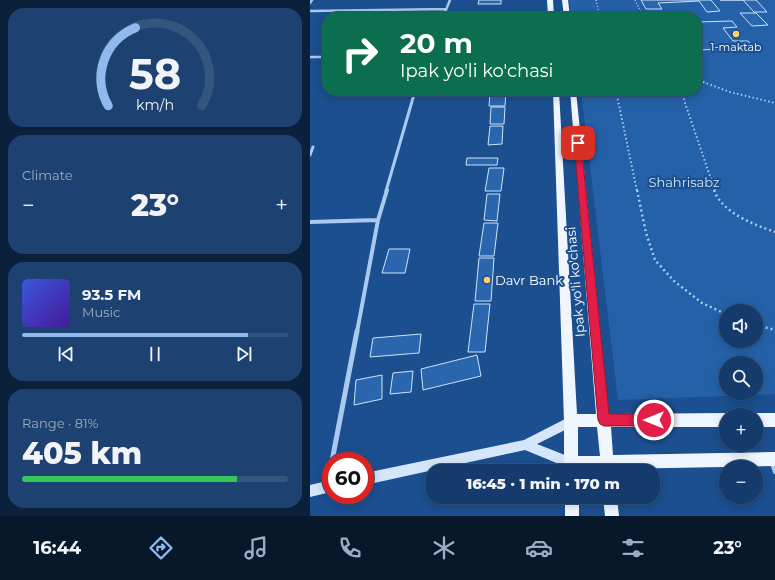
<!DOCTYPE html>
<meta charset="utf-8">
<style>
body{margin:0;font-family:Montserrat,sans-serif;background:#1d4271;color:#f1f3f6;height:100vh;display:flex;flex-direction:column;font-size:15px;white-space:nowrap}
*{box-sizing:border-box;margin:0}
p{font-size:13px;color:#9dadc1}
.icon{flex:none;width:22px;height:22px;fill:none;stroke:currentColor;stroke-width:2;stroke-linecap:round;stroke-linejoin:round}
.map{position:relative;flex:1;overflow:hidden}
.drawer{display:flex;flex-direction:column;gap:8px;padding:8px;background:#0b203b;width:310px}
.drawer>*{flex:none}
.guide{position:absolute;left:12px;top:12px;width:380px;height:84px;border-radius:16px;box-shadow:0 2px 10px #0003,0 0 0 1px #33557e;background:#0b6e4f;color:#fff;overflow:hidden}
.fabs{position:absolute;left:409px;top:304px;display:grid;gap:8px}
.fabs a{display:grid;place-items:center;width:44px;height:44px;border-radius:50%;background:#143b6b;box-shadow:0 2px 10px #0003,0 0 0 1px #33557e;font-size:20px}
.speed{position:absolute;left:12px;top:452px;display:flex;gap:8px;font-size:20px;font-weight:700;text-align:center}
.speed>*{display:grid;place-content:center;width:52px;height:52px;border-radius:50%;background:#143b6b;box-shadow:0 2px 10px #0003,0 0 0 1px #33557e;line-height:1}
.speed .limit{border:6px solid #d22;background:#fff;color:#111}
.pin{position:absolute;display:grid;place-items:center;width:34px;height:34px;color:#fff;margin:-17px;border-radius:8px;box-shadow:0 2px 6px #0006}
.me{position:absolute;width:44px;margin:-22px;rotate:270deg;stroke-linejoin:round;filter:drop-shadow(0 0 3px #0008)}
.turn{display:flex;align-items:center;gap:14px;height:84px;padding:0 12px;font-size:18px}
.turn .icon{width:52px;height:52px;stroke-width:2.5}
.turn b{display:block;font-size:28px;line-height:34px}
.big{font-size:30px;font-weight:800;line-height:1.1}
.drawer .widget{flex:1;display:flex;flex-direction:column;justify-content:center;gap:6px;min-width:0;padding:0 14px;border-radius:16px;background:#1d4271}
.drawer .dial{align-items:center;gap:0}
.dial svg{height:104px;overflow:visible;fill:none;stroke:#33557e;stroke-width:7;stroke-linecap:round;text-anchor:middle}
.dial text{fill:#f1f3f6;stroke:none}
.song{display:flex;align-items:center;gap:12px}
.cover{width:48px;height:48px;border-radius:6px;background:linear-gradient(135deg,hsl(230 70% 55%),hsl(260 70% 35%))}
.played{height:4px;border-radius:2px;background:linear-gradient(90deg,#90b9f0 85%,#33557e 85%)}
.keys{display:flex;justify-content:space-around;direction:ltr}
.heat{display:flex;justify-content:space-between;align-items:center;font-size:22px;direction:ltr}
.charge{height:6px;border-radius:3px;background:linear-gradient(90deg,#34c759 81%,#33557e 0)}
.trip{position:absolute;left:116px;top:464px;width:234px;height:40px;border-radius:16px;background:#143b6b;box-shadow:0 2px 10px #0003,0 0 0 1px #33557e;font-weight:800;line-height:40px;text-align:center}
.menu{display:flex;height:64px;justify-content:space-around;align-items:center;background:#08182b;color:#9dadc1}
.menu .icon{width:28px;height:28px}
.menu .active{color:#90b9f0}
.menu b{font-size:18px;color:#f1f3f6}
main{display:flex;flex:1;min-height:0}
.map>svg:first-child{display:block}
.green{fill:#2461a8;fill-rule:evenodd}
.building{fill:#2a66ad;stroke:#cfe3fa}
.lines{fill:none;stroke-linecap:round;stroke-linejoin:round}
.path-far2{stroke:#a9c9ee;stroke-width:1.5;stroke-dasharray:1 2;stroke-linecap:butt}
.path-far1{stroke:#a9c9ee;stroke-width:2;stroke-dasharray:1.5 2.5;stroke-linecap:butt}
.path{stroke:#a9c9ee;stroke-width:2.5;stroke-dasharray:2 3;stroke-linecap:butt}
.lane{stroke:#a9c9ee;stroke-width:4}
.street-far3{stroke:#a9c9ee;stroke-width:2.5}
.street-far2{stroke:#a9c9ee;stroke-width:3}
.street-far1{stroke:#a9c9ee;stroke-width:4}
.street{stroke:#a9c9ee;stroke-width:5}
.secondary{fill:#d6e6fa;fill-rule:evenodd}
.primary{fill:#f0f6ff;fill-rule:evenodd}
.route{fill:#e11d48;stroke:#92132f}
.poi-dot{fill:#ffd166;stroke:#1b4f8f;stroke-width:1.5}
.labels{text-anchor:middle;stroke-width:4;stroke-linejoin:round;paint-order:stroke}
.far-poi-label{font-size:11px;fill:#fff;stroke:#1b4f8f}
.park-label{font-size:13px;fill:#cfe3fa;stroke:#1b4f8f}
.poi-label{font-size:13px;fill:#fff;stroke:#1b4f8f;text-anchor:start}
.street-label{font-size:13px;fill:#fff;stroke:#1b4f8f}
</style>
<main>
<section class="drawer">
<div class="widget dial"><svg viewBox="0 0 100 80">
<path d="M14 69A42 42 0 1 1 86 69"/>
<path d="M14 69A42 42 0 0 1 35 9" stroke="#90b9f0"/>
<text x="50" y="56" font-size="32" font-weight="700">58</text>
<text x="50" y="72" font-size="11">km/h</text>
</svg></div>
<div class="widget"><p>Climate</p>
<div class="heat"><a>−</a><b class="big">23°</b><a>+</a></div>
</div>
<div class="widget">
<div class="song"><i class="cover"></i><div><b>93.5 FM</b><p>Music</p></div></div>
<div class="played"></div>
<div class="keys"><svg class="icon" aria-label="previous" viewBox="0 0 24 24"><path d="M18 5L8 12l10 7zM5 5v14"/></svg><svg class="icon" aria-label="pause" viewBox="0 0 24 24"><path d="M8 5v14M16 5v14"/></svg><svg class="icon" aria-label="next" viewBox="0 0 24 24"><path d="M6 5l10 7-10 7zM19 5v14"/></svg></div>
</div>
<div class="widget"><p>Range · 81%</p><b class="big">405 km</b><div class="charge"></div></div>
</section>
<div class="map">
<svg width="465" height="516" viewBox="0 0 465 516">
<rect width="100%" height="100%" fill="#1b4f8f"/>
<path class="green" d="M259,0H465V394L308,400L271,91H387V17H261ZM416,311H446V341H416ZM416,363H446V393H416Z"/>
<path class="building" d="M169,0H191V4H168Z
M331,0H401L410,11L397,12L389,1L348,3L352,9H336Z
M410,0H446L457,12H444L433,0Z
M190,12H204L203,17H189Z
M430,13H446L458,25L442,26Z
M422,21L427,27L413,28L423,41H438L444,48L387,50V22Z
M180,91H196L195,106H179Z
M181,107H195L194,124H180Z
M180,126H193L192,144L178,145Z
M157,158H188L187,165H156Z
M179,168H194L191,191H175Z
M177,194H190L187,221L174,220Z
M174,223H188L184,256H169Z
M79,249H100L95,273H72Z
M169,258H184L181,301H165Z
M164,304H180L175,352H158Z
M111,334L109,353L60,357L63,338Z
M167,355L171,376L113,390L111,369Z
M103,371L101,392L80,394L83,373Z
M72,375V399L44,405L46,380Z"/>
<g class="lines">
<path class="path-far2" d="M286,0L290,17
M325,0L333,17
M387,80L396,83"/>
<path class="path-far1" d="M393,82L420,92L465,103
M306,91L327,191
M371,91L405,191"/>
<path class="path" d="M327,190L336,233L345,260L364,281L392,303L416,314
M404,190C412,213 445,225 465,232
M446,325L465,330"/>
<path class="lane" d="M462,463L465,472"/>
<path class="street-far3" d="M0,3L2,0
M0,11L136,9
M133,17L140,0
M0,57H17"/>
<path class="street-far2" d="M0,155L3,147
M76,191L105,91"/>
<path class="street-far1" d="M0,222L68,220
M47,332L68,220L77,190"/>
<path class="street" d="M22,461L47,331
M17,484L21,466"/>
<path class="secondary" d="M261,416L265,417L266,421L265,425L227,444L265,459L267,463L265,467L261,469L215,450L55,485V473L214,440Z
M21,480V492L0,497V485Z"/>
<path class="primary" d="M237,0H243L244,17H238Z
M252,0H258L260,17H254Z
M243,91H249L267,414H286L260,91H266L299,414L416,413L420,415H416V427H301L303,455L465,452V466L305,469V471H291V469L254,471V421ZM268,427H287L290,456H268Z
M446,413H465V427H446V415H442Z
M255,497H269V516H255Z
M293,497H307L309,516H295Z"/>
</g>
<path class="route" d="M268,140L271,143L299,414H344L349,416L350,420L349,424L344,426H294L290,424L288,420L264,143Z"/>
<g class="poi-dot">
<circle cx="426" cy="34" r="4"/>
<circle cx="177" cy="280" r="4"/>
</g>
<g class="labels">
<g class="far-poi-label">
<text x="426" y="51">1-maktab</text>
</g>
<g class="park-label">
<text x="374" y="187">Shahrisabz</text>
</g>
<g class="poi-label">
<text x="185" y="285">Davr Bank</text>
</g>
<g class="street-label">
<text transform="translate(265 282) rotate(-95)" y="5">Ipak yo'li ko'chasi</text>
</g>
</g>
</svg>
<div class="fabs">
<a><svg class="icon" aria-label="sound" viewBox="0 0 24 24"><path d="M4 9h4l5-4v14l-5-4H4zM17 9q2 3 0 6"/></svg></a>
<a><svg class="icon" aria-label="search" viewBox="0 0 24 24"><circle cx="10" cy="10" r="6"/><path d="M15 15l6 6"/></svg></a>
<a>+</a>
<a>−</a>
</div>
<div class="speed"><div class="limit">60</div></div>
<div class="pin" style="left:268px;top:143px;background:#d93025"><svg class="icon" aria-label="arrive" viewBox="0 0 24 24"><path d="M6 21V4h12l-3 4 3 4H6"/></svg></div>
<svg class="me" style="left:344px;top:420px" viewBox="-20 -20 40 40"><circle r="17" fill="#e11d48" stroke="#fff" stroke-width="3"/><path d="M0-11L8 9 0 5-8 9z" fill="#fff"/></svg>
<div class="trip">16:45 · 1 min · 170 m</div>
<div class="guide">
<div class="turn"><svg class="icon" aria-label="right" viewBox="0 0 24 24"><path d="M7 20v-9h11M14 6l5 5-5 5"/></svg><div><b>20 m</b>Ipak yo'li ko'chasi</div></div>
</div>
</div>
</main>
<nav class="menu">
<b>16:44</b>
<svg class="icon active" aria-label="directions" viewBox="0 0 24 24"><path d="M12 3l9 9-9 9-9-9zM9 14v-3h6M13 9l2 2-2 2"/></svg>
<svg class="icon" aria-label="music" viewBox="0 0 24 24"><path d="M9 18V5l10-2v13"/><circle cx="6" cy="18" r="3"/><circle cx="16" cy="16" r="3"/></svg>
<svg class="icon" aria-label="phone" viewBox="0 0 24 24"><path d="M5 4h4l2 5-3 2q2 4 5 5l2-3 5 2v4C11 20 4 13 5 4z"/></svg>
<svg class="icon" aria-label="climate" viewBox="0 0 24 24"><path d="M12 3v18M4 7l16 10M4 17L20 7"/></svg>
<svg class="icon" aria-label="car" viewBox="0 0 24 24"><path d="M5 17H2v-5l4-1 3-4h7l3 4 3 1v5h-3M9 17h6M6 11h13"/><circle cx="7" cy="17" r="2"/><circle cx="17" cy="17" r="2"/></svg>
<svg class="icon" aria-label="filters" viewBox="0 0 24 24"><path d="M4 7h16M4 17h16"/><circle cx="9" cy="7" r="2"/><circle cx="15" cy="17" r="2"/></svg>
<b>23°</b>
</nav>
